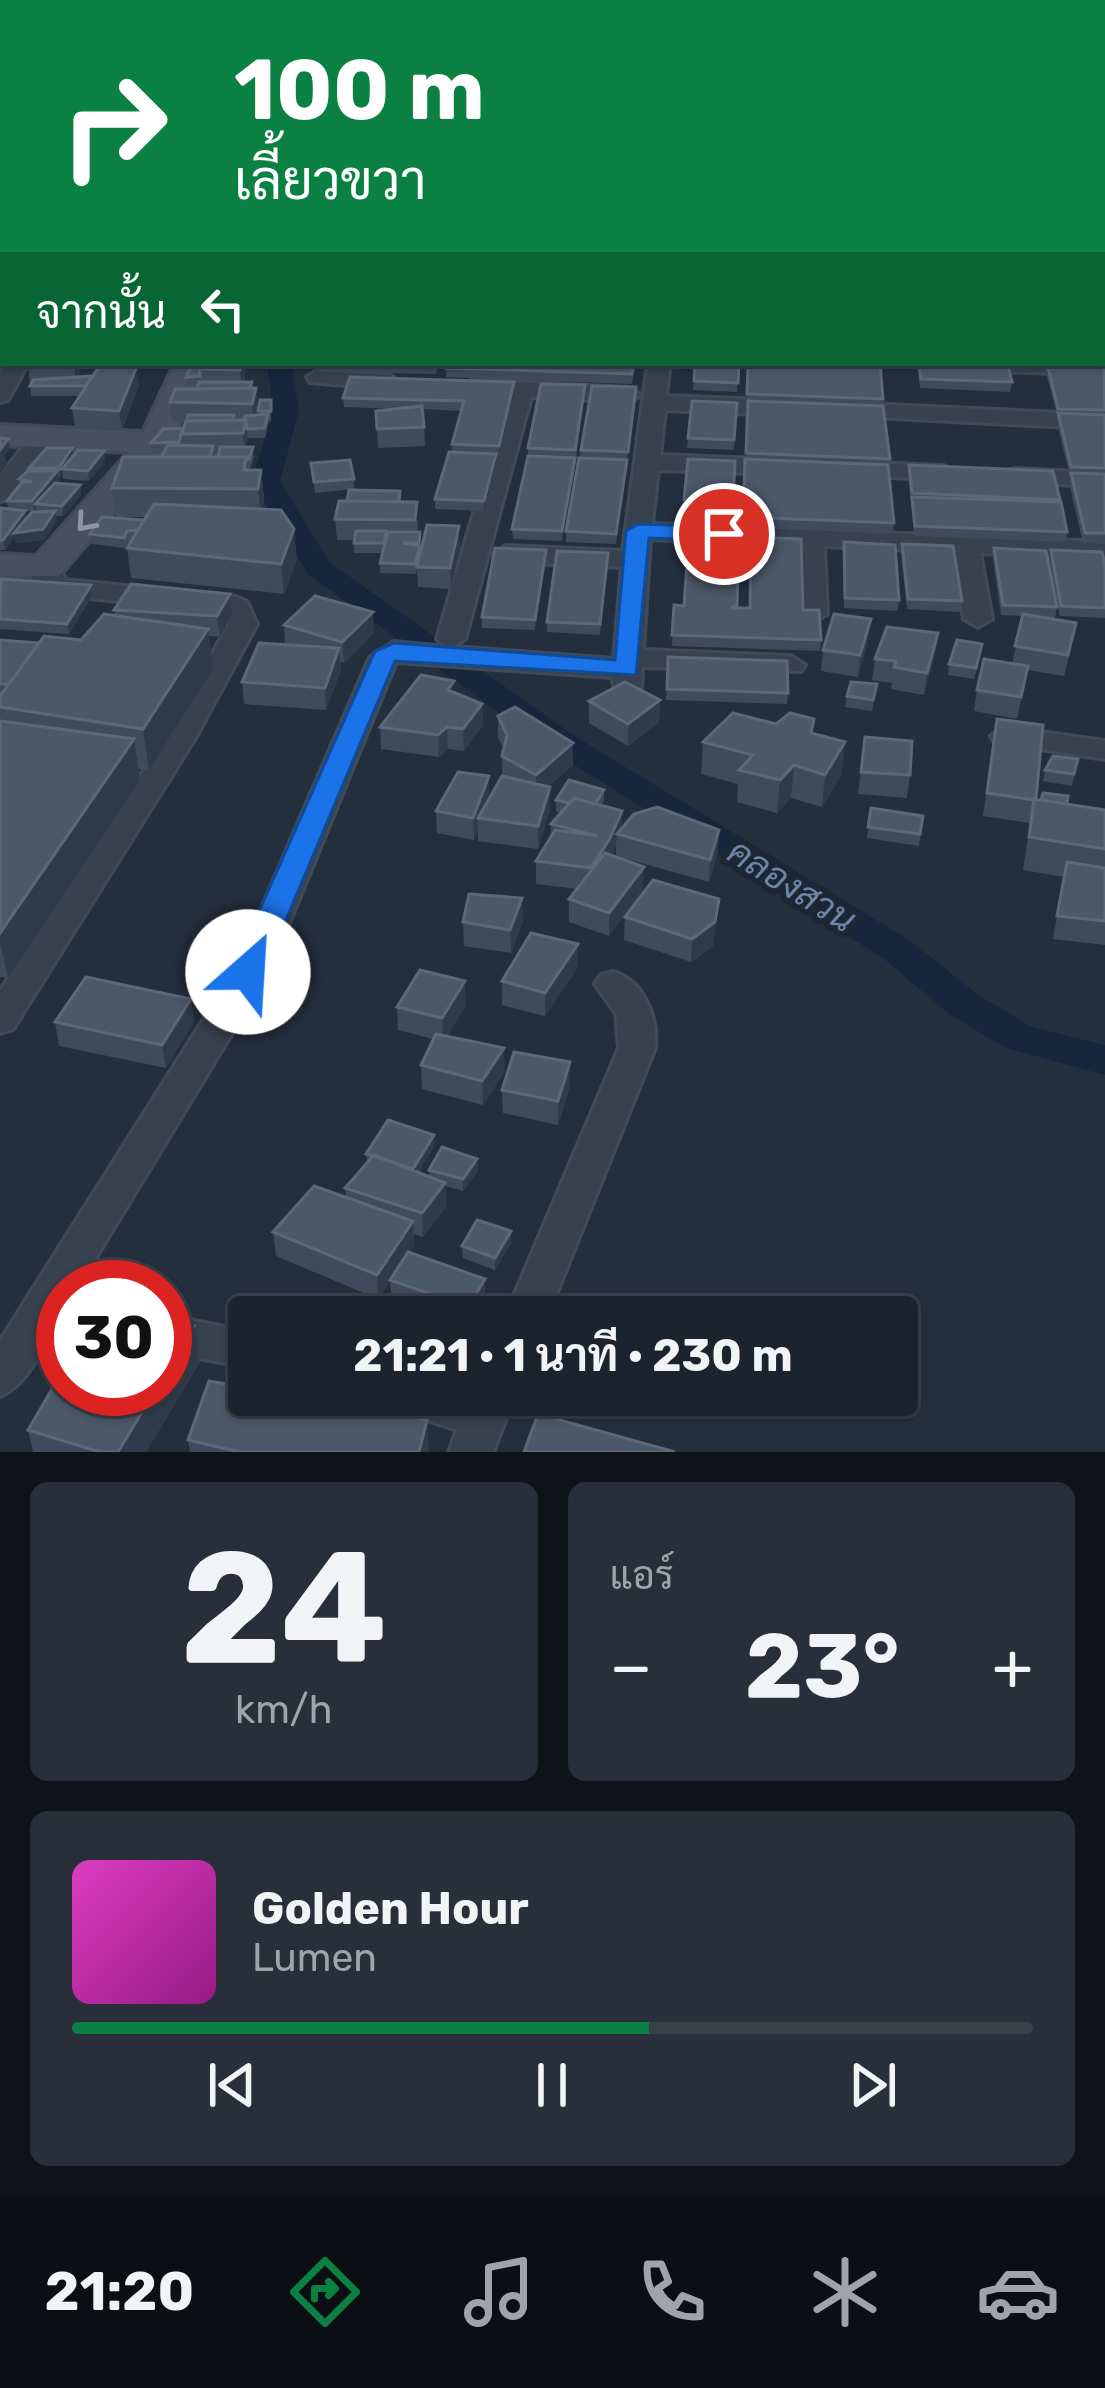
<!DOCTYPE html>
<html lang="th">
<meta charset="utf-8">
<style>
body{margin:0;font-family:Rubik,Sarabun,sans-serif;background:#282f3a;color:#f1f3f6;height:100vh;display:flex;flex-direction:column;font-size:45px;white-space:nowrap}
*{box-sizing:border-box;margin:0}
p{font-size:39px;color:#a0a4aa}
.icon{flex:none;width:66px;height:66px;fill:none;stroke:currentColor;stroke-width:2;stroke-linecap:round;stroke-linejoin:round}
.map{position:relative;height:1452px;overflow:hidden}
.side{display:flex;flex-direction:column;gap:30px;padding:30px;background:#0f1319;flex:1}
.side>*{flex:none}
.top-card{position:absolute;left:0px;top:0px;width:1107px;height:366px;box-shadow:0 3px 9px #0004,0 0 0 3px #39404a;background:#0b8043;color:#fff;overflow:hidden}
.speed{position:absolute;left:36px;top:1260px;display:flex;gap:24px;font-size:60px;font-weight:700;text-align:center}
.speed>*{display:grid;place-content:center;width:156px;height:156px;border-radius:50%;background:#1b232e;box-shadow:0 3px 9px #0004,0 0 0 3px #39404a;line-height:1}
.speed .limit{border:18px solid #d22;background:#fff;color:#111}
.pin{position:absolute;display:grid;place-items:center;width:102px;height:102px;color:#fff;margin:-51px;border:6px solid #fff;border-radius:50%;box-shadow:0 3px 12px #0007}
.me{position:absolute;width:132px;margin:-66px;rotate:26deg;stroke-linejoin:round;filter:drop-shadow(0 0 9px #0008)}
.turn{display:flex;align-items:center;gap:42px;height:252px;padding:0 36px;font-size:54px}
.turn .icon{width:156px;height:156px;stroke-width:2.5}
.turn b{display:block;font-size:84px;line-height:102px}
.then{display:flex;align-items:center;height:114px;padding:0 36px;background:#0003;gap:24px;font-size:45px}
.big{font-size:90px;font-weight:700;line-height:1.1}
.side .widget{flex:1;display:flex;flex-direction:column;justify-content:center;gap:18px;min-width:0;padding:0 42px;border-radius:18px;background:#282f3a}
.side .dial{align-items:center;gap:0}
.dial b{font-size:156px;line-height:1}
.song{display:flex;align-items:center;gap:36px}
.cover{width:144px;height:144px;border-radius:18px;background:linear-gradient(135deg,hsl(310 70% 55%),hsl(310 70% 35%))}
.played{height:12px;border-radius:6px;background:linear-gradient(90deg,#0b8043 60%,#39404a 60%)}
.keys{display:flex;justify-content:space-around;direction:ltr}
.heat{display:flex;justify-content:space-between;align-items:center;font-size:66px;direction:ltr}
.side .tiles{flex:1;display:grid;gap:30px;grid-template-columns:1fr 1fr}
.widget:last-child{grid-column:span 2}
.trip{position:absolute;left:228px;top:1296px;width:690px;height:120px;border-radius:12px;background:#1b232e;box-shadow:0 3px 9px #0004,0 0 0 3px #39404a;font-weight:700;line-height:120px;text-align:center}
.tabs{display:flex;height:192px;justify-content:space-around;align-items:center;background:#0b0e12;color:#a0a4aa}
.tabs .icon{width:84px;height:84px}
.tabs .current{color:#0b8043}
.tabs b{font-size:54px;color:#f1f3f6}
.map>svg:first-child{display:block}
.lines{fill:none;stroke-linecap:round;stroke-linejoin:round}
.canal{fill:#17263c;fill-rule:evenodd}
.street-casing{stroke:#414a57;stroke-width:6}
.secondary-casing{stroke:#414a57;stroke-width:6}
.street{fill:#38414e;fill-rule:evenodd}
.secondary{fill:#465061;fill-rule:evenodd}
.wall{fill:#3f4b5c;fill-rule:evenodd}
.shaded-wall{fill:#2f3b4b}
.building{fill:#4b5868;stroke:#5c6777;stroke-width:3}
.oneway{stroke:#8e96a5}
.route{fill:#1a73e8;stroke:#114b97;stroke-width:3}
.labels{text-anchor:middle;stroke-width:12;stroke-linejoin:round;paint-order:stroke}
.water-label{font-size:36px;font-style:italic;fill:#6d86a8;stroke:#1d2633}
</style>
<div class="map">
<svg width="1105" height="1452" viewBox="0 0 1105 1452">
<rect width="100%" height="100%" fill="#242f3e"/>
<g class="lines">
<path class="canal" d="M267,363H291L299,410L280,481L329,562L573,735L909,940L977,994L1032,1027L1105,1045V1075L1006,1048L949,1014L883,958L549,749L308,574L252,481L273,410Z"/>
<defs>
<path id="street" d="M0,0L10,3H3L0,13Z
M101,0H118L99,3Z
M200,0H216L198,3Z
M375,0H391L374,3Z
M710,0H726L709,3Z
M915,0H931V3H915Z
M1104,361L1105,375L975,370L964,363Z
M6,363H28L8,400L0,402V374Z
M648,363H670L666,396L785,401L797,408L785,415L665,410L660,455L783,460L795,467L783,474L658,470L652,524L1105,542V558L980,553L992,619L978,627L964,619L953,552L824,546L827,614L813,622L799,614L797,545L650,539L643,650L791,656L805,665L801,671L642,667L641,687L626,696L616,693L612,677L396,662L285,933L246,1010L78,1287H63C63,1318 30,1386 0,1396V1341L212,1006L251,933L370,657L394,642L447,647L437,639L508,396L473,394L461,387L473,380L629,388L641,395L629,402L531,397L465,639L453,647L614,659L622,567L506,562L493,554L506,546L623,551Z
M318,370L389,375L400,382L389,389L310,382L307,377Z
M845,403L1105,415V429L837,415L833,410Z
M45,429L57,436L9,498L0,501V476L36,431Z
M849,462L944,466L956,473L944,480L840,474V464Z
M1016,469L1105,473V487L1007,481V471Z
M46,560L55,562L66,580L236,597L247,602L257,624L194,740L13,1029L0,1033V991L164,740L229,624L220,611L49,594L32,580L33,568Z
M1006,727L1105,741V759L995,742L991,736Z
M613,972C644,981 658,1018 655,1048L547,1317H505L619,1048L616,1013L595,984L601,975Z
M165,1315L249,1332V1368L165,1351Z
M383,1395H515L493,1452H449L457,1430L390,1408Z"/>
<path id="secondary" d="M313,0H335L312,3Z
M175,363H207L167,450L59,576H0V554L36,556L129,452L0,445V425L143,432Z"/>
</defs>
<use href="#street" class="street-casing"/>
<use href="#secondary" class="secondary-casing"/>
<use href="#street" class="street"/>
<use href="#secondary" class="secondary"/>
</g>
<path class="wall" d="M16,0H95V3H16Z
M940,0H975V3H937L940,2Z
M980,0H1016V3H981Z
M3,141V292H0V144Z
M1105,362V544L1083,543L1069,483L1070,477L1057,423L1058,418L1045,369L1046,363Z
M28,363H80L81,368L78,377L92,376L104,363H121L139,385L122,430L75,427L72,408L80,396H31Z
M192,363L246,369L244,382H252V388H256L257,407L256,415H259L258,411L271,400V421H269L265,438H248L246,447H253L254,457L250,469L248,470H261L264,499L262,509L297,559L284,594L131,578L127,548L132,541H129L125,548L92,544L90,534L144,520L146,517H116L112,488L161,457L164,452L152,453L151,443L183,428L186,422H173L170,402L197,389L198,385L187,386L186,377Z
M319,363H439L436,374L319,372Z
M447,363H635L632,384L446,377Z
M695,363H739L737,392L693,390Z
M748,363L883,399L890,459L889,469L894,523L893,534L742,527L744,469L746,459Z
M917,363H1007L1012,382L1010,392L920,388Z
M514,382V392L499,456H496V464L484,511L435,509V499L452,452V444L462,411L423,409L425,446L378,448L376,411L396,409L344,407L343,398Z
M585,385L575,468L562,541L513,539L512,529L528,457V448Z
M636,387L616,544L566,542V531L581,450Z
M692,401L737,403L734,450L687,448Z
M104,451L105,461L89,481L63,479V475L58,478L57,483L80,485L81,495L63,516H56L57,521L44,540L16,543L15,537L5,550H0V510L8,509L7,501L20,485L19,479L29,471V468L73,455ZM36,509L37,512L26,518L25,511H34Z
M735,461L733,513L684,510V500Z
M311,463L354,479V489L315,493Z
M909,465L1060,500L1067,532L1066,542L914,536L908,475Z
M347,501L401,502L418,522L417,532H420V554L460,546L451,589L418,587L417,569L416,574L380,573V563L382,553H354V540H337L335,519Z
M844,542L899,600L897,611L844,608Z
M902,544L962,601L960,612L907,609L901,554Z
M994,548L1057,607L1055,618L1045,617L1072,644L1064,676L1027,670L1017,719L974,711L977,690L1012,664L1023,616L1001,615L993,559Z
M1051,550L1105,564V618L1060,616L1049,560Z
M608,553L600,635L547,632V622Z
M546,560L535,630L482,628V617Z
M0,581L91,585L92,596L69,634L0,629Z
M230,594L232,614L220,637L209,636L213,669L149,770L138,769L140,780L8,978L0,977V640L39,643L81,640L115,616L114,610Z
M674,605L803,610L821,640L820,651L672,646Z
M284,625L374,633L344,663L340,662L341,670L326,710L244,704L242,682L285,645Z
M938,633L935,654L924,695L891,689L892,683L872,680L875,659Z
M868,640L858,677L821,671L823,650Z
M981,655L974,679L948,675L949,664Z
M668,657L788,693L787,704L666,700Z
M877,684L872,711L845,707L847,696Z
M454,693L482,704L483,725L464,751L448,749L439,757L381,749L380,727Z
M660,700L659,722L628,746L589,723V701Z
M498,716L573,765L548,787L550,809L538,849L478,841V830L474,840L437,833L436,811L489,776V798L502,777V756L504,749L498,738Z
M997,719L1036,799L1105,810V945L1053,939L1064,877L1023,870L1030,823L983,816Z
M813,734L842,774L822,807L791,798L777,813L737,802L738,784L701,774L703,742Z
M865,737L910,775L907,798L858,794Z
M1078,759L1072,786L1043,781L1045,770Z
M604,790V801L601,805L622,811V828L718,852L709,882L616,856V845L612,856L643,890L609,936L569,922V899L577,889L536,884V861L551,837V824L561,813L556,812V800Z
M871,808L923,816L919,846L867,838Z
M719,899L713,946L691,962L624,940L625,917Z
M523,921L511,953L464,946L463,922Z
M578,944V967L545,1016L502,1005V981Z
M191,999L194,1022L166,1068L59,1046L55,1022Z
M466,1005L447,1036L505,1071L483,1105L422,1089L421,1065L433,1039L398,1030L397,1007Z
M570,1086L558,1125L503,1113L502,1090Z
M434,1135V1147L418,1173L429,1177V1170L477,1159L478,1171L463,1191L445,1186L446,1207L423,1237L414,1234V1245L409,1252L485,1303L478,1317H429L392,1304L390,1281L378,1299L276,1256L273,1232L346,1197L345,1188L367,1164L366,1154Z
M511,1231V1243L495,1270L463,1258L462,1246Z
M194,1326L200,1362L146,1452H18H33L28,1430Z
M188,1440L429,1452H190Z"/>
<path class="shaded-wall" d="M74,363H80L81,368L76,385Z
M242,363H246V369L242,389L240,370Z
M137,366L139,385L122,430L119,411Z
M514,382V392L499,456V446Z
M256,388L257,407L254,423L252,404Z
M246,420L248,439L245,452L243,433Z
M8,439L10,449L5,455L7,464L0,476V450Z
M72,448L74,458L62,469L63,475L60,478L59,468Z
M104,451L105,461L89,481L88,471Z
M496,454V464L484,511V501Z
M575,458V468L562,541V531Z
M261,470L264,499L261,518L258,489Z
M57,471L59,481L40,504H35L36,509L34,511L32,501Z
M80,485L81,495L63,516L62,506Z
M25,511L27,521L55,511L57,521L44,540L16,543L15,537L5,550L3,540Z
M459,526L460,546L451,589L450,568Z
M294,529L297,559L284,594L281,564Z
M546,550V560L535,630V620Z
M91,585L92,596L69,634L67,624Z
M230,594L232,614L220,637L217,616Z
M373,612L374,633L344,663L342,642Z
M871,619L868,640L858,677L860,655Z
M208,629L213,669L149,770L143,729Z
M938,633L935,654L924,695L927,673Z
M339,648L341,670L326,710L325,688Z
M660,700L659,722L628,746V724Z
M482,704L483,725L464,751L463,729Z
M447,727L448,749L439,757L438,735Z
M134,739L140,780L8,978L0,943V933Z
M845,742L842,774L822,807L825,775Z
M573,743V765L536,797V775Z
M794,765L791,798L777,813L780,780Z
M489,776V798L478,818V830L474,840L473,818Z
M550,787V809L538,849V826Z
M622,811V833L617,834L616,845L609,863L591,891V868Z
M719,830L718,852L709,882L710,860Z
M644,867L643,890L609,936V913Z
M522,898L523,921L511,953L510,930Z
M719,899L713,946L691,962L692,939Z
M578,944V967L545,1016V993Z
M465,981L466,1005L443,1042L442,1018Z
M191,999L194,1022L166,1068L162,1045Z
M504,1048L505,1071L483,1105L482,1081Z
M570,1062V1086L558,1125V1101Z
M434,1135V1147L413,1181V1169Z
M477,1159L478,1171L463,1191V1179Z
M445,1183L446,1207L423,1237L422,1213Z
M413,1221L414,1245L378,1299L377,1275Z
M511,1231V1243L495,1270V1258Z
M485,1279V1303L478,1317H469L468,1307Z
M194,1326L200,1362L146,1452H118L156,1389H165V1374Z
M427,1420L429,1452H419Z"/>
<path class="building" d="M119,0H151L149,3H117Z
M155,0H192L191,3H153Z
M220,0H258L257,3H218Z
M263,0H290L289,3H261Z
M523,0H646L645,3H522Z
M656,0H702L701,3H655Z
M735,0H779V3H734Z
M783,0H864L865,3H783Z
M866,0H914L915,3H866Z
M1035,0H1105V5L1104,3H1036Z
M0,36H3V49L0,53Z
M1104,95H1105V154H1104Z
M3,141V164H0V144Z
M1104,159H1105V213L1104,209Z
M0,174H3V194H0Z
M0,263H3V283H0Z
M1104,362L1105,410L1058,409L1047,363Z
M28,363H74L73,366L27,367Z
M192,363H203L200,369V376L186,377Z
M203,363H242L240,370L200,369Z
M353,363H436L435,365Z
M447,363H634L632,374L446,368Z
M695,363H739L738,383L694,381Z
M748,363H880L883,399L747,394Z
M919,363H1007L1012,382L921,379Z
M100,365L137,366L119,411L72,408Z
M92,376L86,386H30L33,380Z
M350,377L514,382L499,446L452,444L464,401L343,398Z
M199,382H252L250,388L197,389Z
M541,384L585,385L575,450L528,448Z
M592,386L636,387L628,452L581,450Z
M256,388L252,404L170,402L175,389Z
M260,400H271V411H258Z
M692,401L737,403L734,440L688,438Z
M748,401L883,406L890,459L746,453Z
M422,406L424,427L377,429L376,411Z
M1058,413L1105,415V468L1071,467Z
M268,414L264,428L247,429L246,420H243L245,416Z
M188,415H234L233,420L187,421Z
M246,420L243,433L181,434L186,421Z
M183,428L179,442L151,443L163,429Z
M0,438L8,439L0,450Z
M168,445L213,446L210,457H161Z
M220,447H253L249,459H246V457H218Z
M47,448H72L59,468H29Z
M78,450L104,451L88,471L62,469Z
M449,452L496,454L484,501L435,499Z
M528,456L575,458L562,531L512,529Z
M123,457H246L244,470H261L258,489L112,488Z
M579,458L627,460L616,534L566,531Z
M688,459L735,461L733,502L684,500Z
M745,459L888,465L894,523L743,517Z
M350,460L354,479L314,482L311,463Z
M909,465L1053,471L1060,500L912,493Z
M28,471H57L32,501H7L22,482H32L19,479Z
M1071,473L1105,474V533H1085Z
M55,483L80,485L62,506L35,504Z
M349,490L400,491L399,502L347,501Z
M912,497L1061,502L1067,532L915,526Z
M339,501L417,502L415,520L335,519Z
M154,504L281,510L294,529L281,564L127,548Z
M1,508L25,511L3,540H0Z
M55,511L43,529L14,533L32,512Z
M102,517L144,520L138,530L127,531L124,538L90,534Z
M427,525L459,526L450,568L417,567Z
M356,531H386L384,543H354Z
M388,532H420L419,543H403L420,546L415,564L380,563Z
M689,535L739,537L737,605L731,608H750L751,537L801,539L803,610H819L821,640L672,635L674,605L684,606Z
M844,542L895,545L899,600L845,598Z
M902,544L953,546L962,601L908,599Z
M495,548L546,550L535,620L482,617Z
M994,548L1046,551L1057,607L1003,605Z
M1051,550L1102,552L1105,564V608L1061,606Z
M557,551L608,553L600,624L547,622Z
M1,579L91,585L67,624L0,619Z
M131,584L230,594L217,616L114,610Z
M315,596L373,612L342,642L284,625Z
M104,614L208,629L143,729L0,707V696L44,636L81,640Z
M834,614L871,619L860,655L823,650Z
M1023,614L1076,623L1068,655L1015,646Z
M887,627L938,633L927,673L894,667L896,661L875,659Z
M0,640L39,643L9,684H0Z
M957,640L982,644L976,668L949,664Z
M259,643L339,648L325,688L242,682Z
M668,657L787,661L788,693L667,689Z
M984,659L1028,666L1021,697L977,690Z
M421,675L454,681L448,690L482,704L463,729L447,727L438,735L380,727Z
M625,682L660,700L628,724L589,701Z
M851,682L877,684L873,700L847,696Z
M515,707L573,743L536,775L502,756L507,735L498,716Z
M733,713L776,724L790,713L814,719L811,733L845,742L825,775L794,765L780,780L739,770L753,755L703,742Z
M997,719L1043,725L1036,799L1034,800L987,793Z
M0,721L134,739L0,933Z
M865,737L912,741L910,775L861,772Z
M1053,756L1078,759L1074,774L1045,770Z
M458,772L489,776L473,818L436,811Z
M502,776L550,787L538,826L478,818Z
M569,780L604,790L595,804L574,798L570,803L556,800Z
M1043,793L1068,796L1067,804L1041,800Z
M574,798L622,811L609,840L591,868L536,861L555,830L598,836L551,824Z
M1034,799L1105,810V849L1029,837Z
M657,807L719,830L710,860L617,834L634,814Z
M871,808L923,816L920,834L868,827Z
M605,853L644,867L609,913L569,899Z
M1067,862L1105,868V921L1057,916Z
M653,880L719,899L715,922L692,939L625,917Z
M469,894L522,898L510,930L463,922Z
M531,933L578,944L545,993L502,981Z
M420,970L465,981L442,1018L397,1007Z
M86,977L191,999L162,1045L55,1022Z
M436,1034L504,1048L482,1081L421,1065Z
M514,1052L570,1062L558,1101L502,1090Z
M388,1120L434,1135L413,1169L366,1154Z
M442,1147L477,1159L463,1179L429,1170Z
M374,1155L445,1183L422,1213L345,1188Z
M314,1186L413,1221L377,1275L273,1232Z
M477,1220L511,1231L495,1258L462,1246Z
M408,1252L485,1279L468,1307L390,1280Z
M165,1320L194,1326L165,1374Z
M63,1370V1389H156L118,1452H100L28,1430Z
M209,1381L249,1388V1395H287L427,1420L419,1452H240L188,1440Z
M538,1414L675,1452H524Z"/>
<defs><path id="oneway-chevron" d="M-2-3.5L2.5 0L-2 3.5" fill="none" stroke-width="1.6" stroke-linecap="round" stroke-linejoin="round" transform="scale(3)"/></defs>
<use class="oneway" href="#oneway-chevron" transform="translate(85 523) rotate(131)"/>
<path class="route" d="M638,524L724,527L736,534L724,541L649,538L636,675L395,661L264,972L259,979H237L232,972L375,651L394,643L615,660L626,531Z"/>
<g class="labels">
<g class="water-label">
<text transform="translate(792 885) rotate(32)" y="13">คลองสวน</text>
</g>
</g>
</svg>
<div class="speed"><div class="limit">30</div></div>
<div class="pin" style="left:724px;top:534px;background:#d93025"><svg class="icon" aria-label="arrive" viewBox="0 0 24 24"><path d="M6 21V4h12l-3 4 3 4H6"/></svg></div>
<svg class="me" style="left:248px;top:972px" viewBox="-20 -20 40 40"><circle r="19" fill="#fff"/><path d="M0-13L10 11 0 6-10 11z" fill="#1a73e8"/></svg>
<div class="trip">21:21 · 1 นาที · 230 m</div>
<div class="top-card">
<div class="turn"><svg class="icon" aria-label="right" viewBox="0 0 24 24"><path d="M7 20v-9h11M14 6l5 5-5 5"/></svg><div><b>100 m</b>เลี้ยวขวา</div></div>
<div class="then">จากนั้น<svg class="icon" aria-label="left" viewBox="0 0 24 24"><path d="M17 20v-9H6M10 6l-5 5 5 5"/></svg></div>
</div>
</div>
<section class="side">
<div class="tiles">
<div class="widget dial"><b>24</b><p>km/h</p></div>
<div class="widget"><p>แอร์</p>
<div class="heat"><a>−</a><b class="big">23°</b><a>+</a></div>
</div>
<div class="widget">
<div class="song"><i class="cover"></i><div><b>Golden Hour</b><p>Lumen</p></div></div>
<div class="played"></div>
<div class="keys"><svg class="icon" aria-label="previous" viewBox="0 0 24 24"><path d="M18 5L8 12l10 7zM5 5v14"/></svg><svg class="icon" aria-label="pause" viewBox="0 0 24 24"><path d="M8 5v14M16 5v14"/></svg><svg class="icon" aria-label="next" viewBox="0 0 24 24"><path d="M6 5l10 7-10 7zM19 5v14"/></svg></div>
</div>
</div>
</section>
<nav class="tabs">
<b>21:20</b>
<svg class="icon current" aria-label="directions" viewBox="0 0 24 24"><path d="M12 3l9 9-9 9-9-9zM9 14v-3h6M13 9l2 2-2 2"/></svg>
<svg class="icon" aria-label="music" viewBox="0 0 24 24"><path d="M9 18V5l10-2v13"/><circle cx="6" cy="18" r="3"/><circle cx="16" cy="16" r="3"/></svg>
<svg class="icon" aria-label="phone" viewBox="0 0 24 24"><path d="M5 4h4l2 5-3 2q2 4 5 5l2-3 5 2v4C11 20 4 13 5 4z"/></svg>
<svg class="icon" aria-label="climate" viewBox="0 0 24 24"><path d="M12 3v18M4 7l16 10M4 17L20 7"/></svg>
<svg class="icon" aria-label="car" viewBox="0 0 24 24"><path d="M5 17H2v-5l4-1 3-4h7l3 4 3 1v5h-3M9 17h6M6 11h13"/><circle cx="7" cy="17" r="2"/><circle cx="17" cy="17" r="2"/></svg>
</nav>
